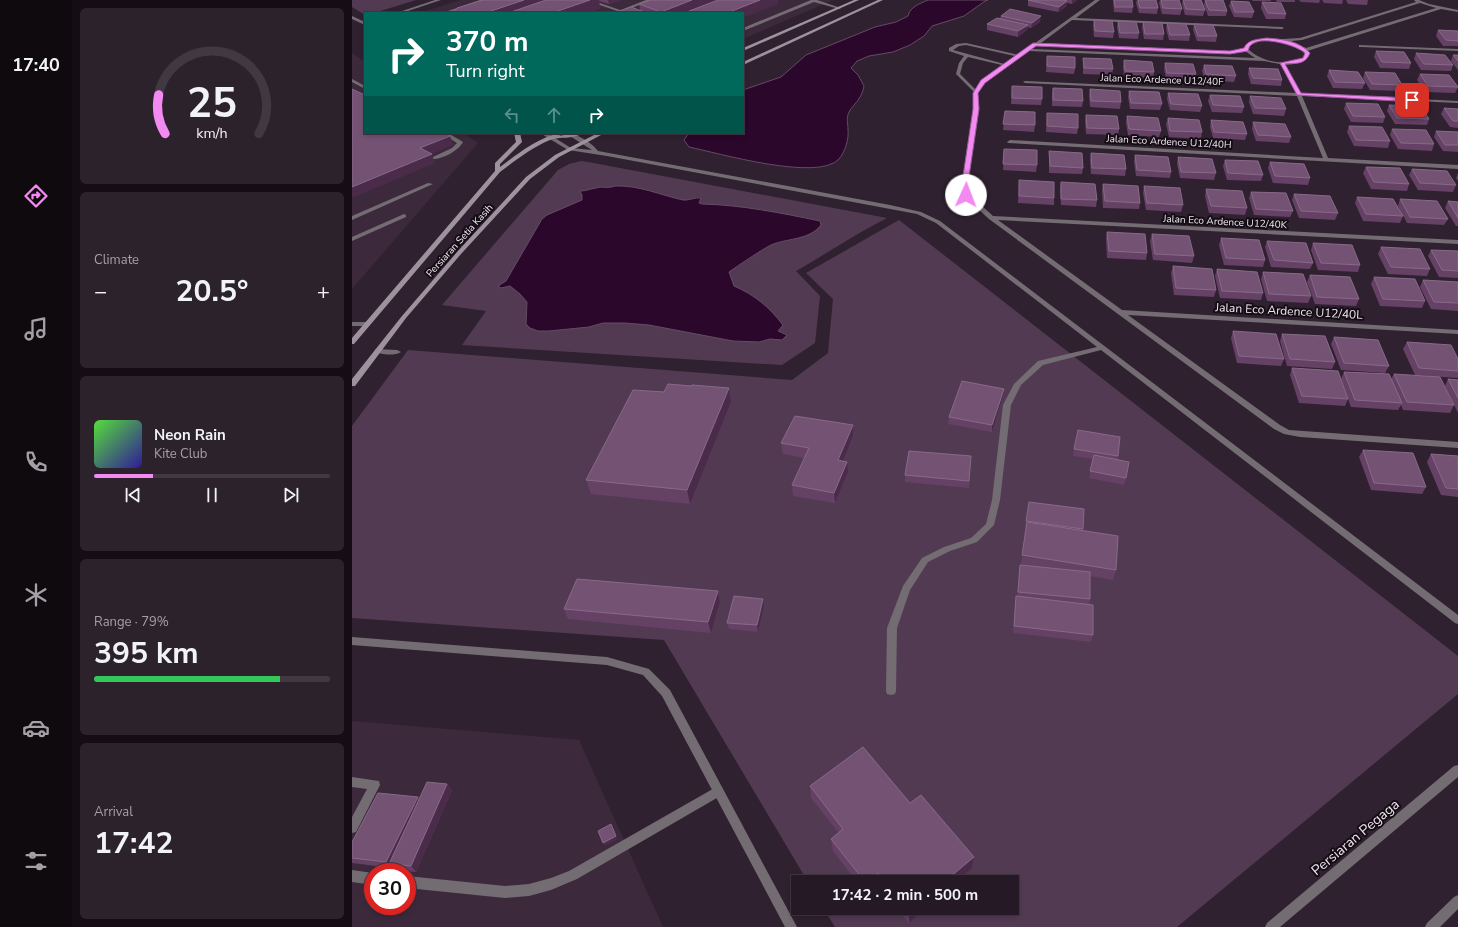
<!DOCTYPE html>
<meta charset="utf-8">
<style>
body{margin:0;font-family:"Nunito Sans",sans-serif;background:#2c222c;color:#f1f3f6;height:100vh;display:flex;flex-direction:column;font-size:15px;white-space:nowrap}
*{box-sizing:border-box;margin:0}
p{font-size:13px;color:#a3a0a6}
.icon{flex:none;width:22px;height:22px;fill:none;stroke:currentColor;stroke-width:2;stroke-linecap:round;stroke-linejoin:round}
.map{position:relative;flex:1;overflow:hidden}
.side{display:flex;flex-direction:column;gap:8px;padding:8px;background:#140e14;width:280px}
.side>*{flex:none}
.guide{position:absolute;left:12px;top:12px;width:380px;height:122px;border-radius:0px;box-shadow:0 2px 6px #0003,0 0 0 1px #413841;background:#00695c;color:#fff;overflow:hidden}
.speed{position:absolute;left:12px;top:863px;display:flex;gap:8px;font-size:20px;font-weight:700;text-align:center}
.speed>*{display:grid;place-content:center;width:52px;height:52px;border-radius:50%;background:#241924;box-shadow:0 2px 6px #0003,0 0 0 1px #413841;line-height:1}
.speed .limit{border:6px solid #d22;background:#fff;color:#111}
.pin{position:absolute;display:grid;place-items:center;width:34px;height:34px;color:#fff;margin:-17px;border-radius:8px;box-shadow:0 2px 6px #0006}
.me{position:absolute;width:44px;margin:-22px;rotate:2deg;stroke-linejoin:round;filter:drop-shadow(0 0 3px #0008)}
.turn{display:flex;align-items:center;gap:14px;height:84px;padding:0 16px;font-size:18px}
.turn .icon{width:52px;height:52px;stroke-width:2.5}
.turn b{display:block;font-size:28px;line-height:34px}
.lanes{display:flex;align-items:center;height:38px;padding:0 16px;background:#0003;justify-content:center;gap:20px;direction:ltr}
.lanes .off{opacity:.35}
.big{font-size:30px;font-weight:700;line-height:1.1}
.side .card{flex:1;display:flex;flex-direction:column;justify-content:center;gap:6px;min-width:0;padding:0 14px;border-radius:6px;background:#2c222c}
.side .dial{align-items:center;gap:0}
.dial svg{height:104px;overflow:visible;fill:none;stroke:#413841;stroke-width:7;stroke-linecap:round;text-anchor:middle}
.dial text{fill:#f1f3f6;stroke:none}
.song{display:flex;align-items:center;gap:12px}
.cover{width:48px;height:48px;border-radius:6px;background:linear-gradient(135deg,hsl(110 70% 55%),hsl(250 70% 35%))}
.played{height:4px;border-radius:2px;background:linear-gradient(90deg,#f28af2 25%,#413841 25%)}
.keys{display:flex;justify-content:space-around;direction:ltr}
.heat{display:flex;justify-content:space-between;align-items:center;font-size:22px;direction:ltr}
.charge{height:6px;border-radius:3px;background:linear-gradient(90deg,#34c759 79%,#413841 0)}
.trip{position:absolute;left:439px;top:875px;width:228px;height:40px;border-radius:0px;background:#241924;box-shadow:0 2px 6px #0003,0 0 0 1px #413841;font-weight:700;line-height:40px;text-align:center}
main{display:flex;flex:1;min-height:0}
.menu{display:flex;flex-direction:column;width:72px;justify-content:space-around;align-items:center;background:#0e0a0e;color:#a3a0a6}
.menu .icon{width:28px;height:28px}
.menu .current{color:#f28af2}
.menu b{font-size:18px;color:#f1f3f6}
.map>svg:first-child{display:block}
.built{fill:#3d293c;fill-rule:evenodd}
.green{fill:#523b52}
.water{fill:#2a072b;stroke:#664a66}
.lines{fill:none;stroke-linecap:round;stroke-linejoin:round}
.lane{fill:#746c73;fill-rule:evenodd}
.street{fill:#746c73;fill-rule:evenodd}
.secondary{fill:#9f929f;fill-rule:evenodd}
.wall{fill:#664166}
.shaded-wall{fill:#4a2c4a}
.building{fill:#745274;stroke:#886a88}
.route{fill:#f28af2;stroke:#9d5a9d}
.labels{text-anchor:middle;stroke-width:4;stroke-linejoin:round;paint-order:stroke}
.far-street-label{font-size:10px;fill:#f1e7f1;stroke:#140d14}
.street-label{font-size:12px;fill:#f1e7f1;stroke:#140d14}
.near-street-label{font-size:14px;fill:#f1e7f1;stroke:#140d14}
</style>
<main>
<nav class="menu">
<b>17:40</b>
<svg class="icon current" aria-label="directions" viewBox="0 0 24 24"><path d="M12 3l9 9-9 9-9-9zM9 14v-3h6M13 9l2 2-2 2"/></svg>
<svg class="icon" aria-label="music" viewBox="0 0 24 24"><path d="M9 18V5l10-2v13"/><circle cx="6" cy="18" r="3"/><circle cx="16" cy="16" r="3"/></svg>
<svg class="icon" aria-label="phone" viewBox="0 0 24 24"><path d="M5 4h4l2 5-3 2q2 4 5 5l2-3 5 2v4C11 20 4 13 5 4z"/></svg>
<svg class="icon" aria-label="climate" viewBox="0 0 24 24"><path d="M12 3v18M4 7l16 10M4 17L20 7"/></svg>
<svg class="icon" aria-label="car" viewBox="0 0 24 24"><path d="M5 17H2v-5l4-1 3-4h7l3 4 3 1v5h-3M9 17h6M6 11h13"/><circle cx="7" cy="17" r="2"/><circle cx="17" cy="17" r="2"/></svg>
<svg class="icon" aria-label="filters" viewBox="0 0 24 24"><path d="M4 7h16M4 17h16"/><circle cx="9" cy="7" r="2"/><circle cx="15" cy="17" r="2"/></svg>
</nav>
<section class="side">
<div class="card dial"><svg viewBox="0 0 100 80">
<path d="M14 69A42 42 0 1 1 86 69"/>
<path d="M14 69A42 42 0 0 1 9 39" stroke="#f28af2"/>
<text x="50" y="56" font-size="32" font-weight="700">25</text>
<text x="50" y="72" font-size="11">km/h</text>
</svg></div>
<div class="card"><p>Climate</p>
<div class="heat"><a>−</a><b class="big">20.5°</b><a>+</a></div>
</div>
<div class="card">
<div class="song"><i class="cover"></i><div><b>Neon Rain</b><p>Kite Club</p></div></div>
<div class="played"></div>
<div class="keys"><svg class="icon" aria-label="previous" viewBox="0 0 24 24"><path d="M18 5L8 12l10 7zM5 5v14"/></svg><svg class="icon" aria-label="pause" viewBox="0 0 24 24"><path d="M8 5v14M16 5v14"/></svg><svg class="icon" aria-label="next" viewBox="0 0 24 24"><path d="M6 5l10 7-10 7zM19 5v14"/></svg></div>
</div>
<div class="card"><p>Range · 79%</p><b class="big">395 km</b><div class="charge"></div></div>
<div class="card"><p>Arrival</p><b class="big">17:42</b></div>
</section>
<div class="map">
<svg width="1106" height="927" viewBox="0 0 1106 927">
<rect width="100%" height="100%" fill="#302130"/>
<path class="built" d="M109,0H481L391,39V13H67Z
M0,53L13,62V133H112L126,143L0,289Z
M0,721L227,740L311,927H0ZM21,872H55V906H21Z"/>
<path class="green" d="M0,0H64L22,13H13V15L0,7Z
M229,161L236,162L535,218C503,234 474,254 444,271L468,296L463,343L430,365L110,345L134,311L90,305L206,170L217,164Z
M547,220L1106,656V694L825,927H483L471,908H660V882H456L312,640L0,618V426L56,350L440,380L476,353L481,299L454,273Z"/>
<path class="water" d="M576,0H636L633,1L612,16L580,26L572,36L558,45L541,52L517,56L505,61L499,68L506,75L512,86C511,90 510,94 508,97C505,103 499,107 497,112C494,118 496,123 496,130C497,139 493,152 487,159C466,182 366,153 337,147L332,140L337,133H391V90L429,77L454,55L523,27L544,22L556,16C558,7 567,4 576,0Z
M263,186C287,185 308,195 331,200C336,201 343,197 349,198L347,203L350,204C390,205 429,213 468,221L469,225C457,241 432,238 417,246C403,254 390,263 377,272L382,286C403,295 417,307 431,325L426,331L435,335L430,340L418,339L407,342L381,341L297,325L273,323H251L237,327L197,331H186L178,328L174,324L175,302L168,294L158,286L149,288L146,286L154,281L190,219L195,215L230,200V195L228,191C234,191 238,189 244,188C250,186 255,189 263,186Z"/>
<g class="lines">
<path class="lane" d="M233,0H239L277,13H271Z
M614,43L667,55L669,56L667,57L614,45L607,46L601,50L656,65L654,66L616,57L611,63L608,74L626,92V93L624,94L604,74L607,63L612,56L597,51V48L604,44Z
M0,79L13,86V89L0,82Z
M89,133H96L111,142C106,151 91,159 81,159V157L100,148L105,143Z
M76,183L81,184L0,220V216Z
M52,214L54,215V217L0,241V237Z
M0,322H15L18,324L15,326H0Z
M0,777L27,781L28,785L4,832L0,833V817L15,789L0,787Z
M366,786L370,787L371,791L370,795L225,879L199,890L177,896L153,898L55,888V876L153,886L177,884L199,878L217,871Z
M0,870L21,873V885L0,882Z"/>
<path class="street" d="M83,0H89L50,13H44Z
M128,0H134L96,13H90Z
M294,0H300L267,13H261Z
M459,0H465L489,8L487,9L462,2L391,31V28Z
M743,0H748L724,18L930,27L932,28L930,29L720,20L689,43L878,52L892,48C901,34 918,40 931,39C937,39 942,38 948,38L1064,2L1062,0H1067L1077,4L1106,10V12L1089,9L955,51L957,56C950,63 943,64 933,65L949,93L1106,101V103L950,96L976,158L1106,165V169L656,143L655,142L658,140L971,158L945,96L673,83L671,82L673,81L944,93L928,64L912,61L677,51L633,83L626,93V109L615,189L617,194L641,216L1106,240V244L646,220L770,310L1106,330V334L776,315L928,425L937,430L1106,442V448L948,437L932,434L922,429L637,219L612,196L609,189L622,109V93L629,82ZM1068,3L1084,8L954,48L939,41L950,40ZM908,41C923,41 938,42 951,51L953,56C937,68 909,62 896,49L899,45ZM685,45L878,54L893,51L903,58L680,49Z
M0,16L13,22V25L0,19Z
M1007,45L1106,49V51L1009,47H1007Z
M188,133H195L219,148L240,150L213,133C225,133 240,143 246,151L538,205L569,212L588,221L1106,615V624L1103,623L749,350L691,365L669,385L659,405L648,500L642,525L625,542L598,551L576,562L558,590L545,628L544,691L543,694L539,695L535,694L534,691L535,628L551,586L570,558L592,547L619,538L634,524L640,500L651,405L662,384L686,361L745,347L584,223L565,214L255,156L216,150Z
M24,349L45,350L49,352C43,356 28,355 22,351Z
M0,637L255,657L297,669L318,690L445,927H433L310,696L291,675L255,665L0,645Z
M1106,765V777L928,927H913L915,923L1102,766Z
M1106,895V909L1088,927H1073L1075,923L1102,897Z"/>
<path class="secondary" d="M502,0H507L391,51V48Z
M526,0H531L391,65V62Z
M162,133H168L170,142L148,164V167C164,155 192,133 212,133L207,136L222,133H231C220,140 208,136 198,140C179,148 164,160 148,172L2,344H0V338L143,171V163L164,142Z
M246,133H253L207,157L178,179L109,254L54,318L3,386H0V379L50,316L105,252L174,177L203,155Z"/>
</g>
<path class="wall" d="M131,0H269L257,4L247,1L248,8L233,13H102V12Z
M676,0H725L720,4L715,3V6L706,12L676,6Z
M761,0H780L781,7L780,13L762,12Z
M785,0H804L806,8L805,14L787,13L784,3Z
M808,0H827L830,9L828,15L810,14L807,3Z
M831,0H849L853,10L851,16L833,15L830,4Z
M853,0L875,11L874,16H856L852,5Z
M900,0H919V1H901Z
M924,0H943V2H925Z
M947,0H968L967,3L949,2Z
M970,0H991L990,4L972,3Z
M994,0H1016L1015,5L996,4Z
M879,1L902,12L900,18L882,17L877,6Z
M910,2L934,14L933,19H914L909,8Z
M287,4H426L391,13H263L288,11Z
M649,16L688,22L679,28L676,27L675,30L666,37L635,30V24L648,18Z
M742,20L762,32L761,38L742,37L741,25Z
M766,21L787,33L786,39L767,38L765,27Z
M791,22L812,34L811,40L792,39L790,28Z
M815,23L838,35L837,41L817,40L814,29Z
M842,24L865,36L864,42L845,41L841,30Z
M1086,30L1106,31V46H1091L1084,36Z
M1024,51L1059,63L1057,69L1028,68L1022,57Z
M1064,53L1101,65L1099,71L1069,70L1062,59Z
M1101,55H1106V70L1099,61Z
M695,56L723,68L722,74L694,72Z
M731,58L761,69L760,75L731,74Z
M772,60L802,72L801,78L772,77L771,66Z
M813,63L844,74L843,80L814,79L812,68Z
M852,65L884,76L882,82L853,80L850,71Z
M897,68L930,80L929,86L899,84L896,74Z
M977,70L1013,83L1010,89L981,88L975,76Z
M1013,72L1050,85L1048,91L1018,90L1011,78Z
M1068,74L1106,87L1103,93L1073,92L1065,80Z
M660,86L690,99L689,105L659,104Z
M701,88L731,101L730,107L700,106V94Z
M738,89L769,102L768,109L738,107L737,95Z
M777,91L810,104L808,110L778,109L776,97Z
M816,93L850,106L848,112L818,110L815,99Z
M858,95L892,107L890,113L860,112L856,101Z
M898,96L934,109L932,116L901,114L897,102Z
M994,103L1033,117L1031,123L999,122L992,109Z
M1037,105L1077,119L1075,125L1043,124L1035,111Z
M1092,108L1106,109V128L1098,127L1089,114Z
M653,111L683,125L682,132L651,130Z
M695,113L726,128L725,134L694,132Z
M734,115L767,129L766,135L734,134L733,121Z
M775,116L809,131L807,137L776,135L774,123Z
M816,118L850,132L849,139L817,137L814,124Z
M859,120L895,134L893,140L861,138L858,127Z
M901,122L939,137L937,143L904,141L900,129Z
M997,126L1038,141L1036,148L1002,146L995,132Z
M1040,129L1082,144L1080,151L1046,149L1038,135Z
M1084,131L1106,132V152L1091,151L1082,137Z
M652,149L685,165L684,172L651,170Z
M697,151L731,168L730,174L697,173Z
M739,153L774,169L773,176L739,174L738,160Z
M783,155L819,172L818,178L784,176L782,162Z
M826,157L864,173L862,180L828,178L825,164Z
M873,160L911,175L909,181L875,180L871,166Z
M918,162L958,178L956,185L921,183L916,168Z
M1014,167L1057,184L1055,191L1019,189L1011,173Z
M1060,169L1104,185L1101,192L1066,190L1057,175Z
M1106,173V181L1104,178Z
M667,180L702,198V205L666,203Z
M709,182L745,200L744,207L709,205L708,189Z
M751,184L788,203L787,209L751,208L750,191Z
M792,186L831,205L829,212L794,210L791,193Z
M854,189L895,208L893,215L857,213L853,196Z
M899,192L941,211L938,217L902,215L897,198Z
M942,194L986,213L983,220L947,218L940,200Z
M1005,197L1051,216L1048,223L1011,221L1003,203Z
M1048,199L1096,219L1092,225L1055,223L1046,206Z
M1096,201L1106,202V226H1104L1093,208Z
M755,232L795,253L794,260L755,258L754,238Z
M800,234L842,256L840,263L801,260L798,241Z
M869,238L913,260L911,267L872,265L867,245Z
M915,241L961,263L958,269L919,267L913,247Z
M961,243L1008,265L1006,272L966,270L959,250Z
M1029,247L1078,269L1075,276L1036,274L1026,254Z
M1079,250L1106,251V278L1087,277L1076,256Z
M821,266L864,290L862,297L822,295L819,273Z
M865,269L911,293L909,300L868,298L863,276Z
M911,272L959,296L956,303L915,301L909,279Z
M958,275L1007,299L1004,306L963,304L955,282Z
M1022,277L1073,301L1070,308L1028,306L1019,284Z
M1071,280L1106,282V311L1079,309L1068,287Z
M881,331L932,359L929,366L885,363L879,338Z
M930,334L983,362L980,369L935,366L928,341Z
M982,337L1037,366L1033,373L989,370L979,344Z
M1055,342L1106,359V378L1063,375L1051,349Z
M940,368L996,399L993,406L947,403L938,375Z
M992,372L1039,379L1042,374L1102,405L1098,413L1051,410L1049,405L1046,410L999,407L989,379Z
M1096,379L1106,380V413L1093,386Z
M339,386L379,402L338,504L239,494L234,480L312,392Z
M651,396L640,432L596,424L597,417Z
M726,430L766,456L765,459L774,478L772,485L737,478L741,459L721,456Z
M501,436L491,461L496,472L483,503L441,496L440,485L452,458L431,454L429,443Z
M1011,450L1074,487L1070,494L1019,490L1007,457Z
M1079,454L1106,456V497L1089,495L1075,462Z
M619,456L617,488L553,482V475Z
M677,502L732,509L731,530L764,570L761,580L738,576V599L737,605L741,635L739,642L661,633L663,603L664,596H665L667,572L668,565H669L674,529L673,528Z
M366,591L368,602L359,633L216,619L212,609Z
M412,606L406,632L377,629L375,623Z
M95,784L100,790L64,872L43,870L40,867V868L0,863V842L66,797L67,799Z
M458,786L558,803L620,868L604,882H505L481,851L479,839L487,833L459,798Z
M545,908H574L557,923Z"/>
<path class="shaded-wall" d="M172,0H205L167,13H133Z
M238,0H247L248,8L233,13H200Z
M256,0H269L257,4Z
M340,0H369L336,13H309V12Z
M408,0H426V4L391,18V13H375Z
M720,0H725L720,4Z
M715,1V6L706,12L707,7Z
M689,16L688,22L679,28L680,23Z
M676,25L675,30L666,37V31Z
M98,136L101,145L80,154L83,163L0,198V187L68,148Z
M377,388L379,402L338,504L335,490Z
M652,389L651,396L640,432V425Z
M501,425V436L487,471L486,460Z
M495,462L496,472L483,503L482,493Z
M366,591L368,602L359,633L356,622Z
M411,599L412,606L406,632L405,625Z
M95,784L100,790L64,872L59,866Z
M66,797L71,803L37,864L40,867V868L34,862Z
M259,824L265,840L253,846L251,843Z
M622,857L620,868L604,882H592Z
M526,873V882H515Z
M562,908H574L557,923V912Z"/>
<path class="building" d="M131,0H172L133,13H104L102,12L105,8Z
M194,0H238L200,13H156Z
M299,0H340L309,12L287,4Z
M366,0H408L375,13H332Z
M676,0H711L715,1L707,7Z
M762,0H780L781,7H763Z
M786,0H804L806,8H788Z
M809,0H827L830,9L811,8Z
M831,0H849L853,10L834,9Z
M853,0H871L875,11L857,10Z
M879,1L897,2L902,12H883Z
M910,2L929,3L934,14L916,13Z
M279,7L295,13H263Z
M658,9L689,16L680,23L649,16Z
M645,18L676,25L666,31L635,24Z
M742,20L760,21L762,32L743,31Z
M766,21L784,22L787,33H768Z
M791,22L810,23L812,34H793Z
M815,23L834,24L838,35H818Z
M842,24L861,25L865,36H846Z
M1086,30L1106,31V41L1094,40Z
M1024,51L1052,52L1059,63L1030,62Z
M1064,53L1093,55L1101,65L1072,64Z
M1101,55H1106V61Z
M695,56L723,57V68L695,66Z
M731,58L759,59L761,69L732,68Z
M772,60L800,62L802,72L773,71Z
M813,63L841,64L844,74L815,73Z
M852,65L880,66L884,76L854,74Z
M897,68L926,69L930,80L901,78Z
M977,70L1006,72L1013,83L983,82Z
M1013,72L1043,73L1050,85L1020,84Z
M1068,74L1097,75L1106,87L1076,86Z
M660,86L690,87V99L660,98Z
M701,88L730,89L731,101L701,100Z
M0,89L13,95V133H92L98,136L68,148L80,154L0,187Z
M738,89L768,91L769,102L739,101Z
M777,91L807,92L810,104L779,103Z
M816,93L846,94L850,106L819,104Z
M858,95L888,96L892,107L861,105Z
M898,96L929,98L934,109L903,108Z
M994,103L1026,104L1033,117L1001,116Z
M1037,105L1069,106L1077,119L1045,118Z
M1092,108L1106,109V121H1101Z
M653,111L683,112V125L651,124Z
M695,113L726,114V128L695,126Z
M734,115L765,116L767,129L735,128Z
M775,116L806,118L809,131L777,129Z
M816,118L847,120L850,132L818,131Z
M859,120L891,122L895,134L862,132Z
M901,122L933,124L939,137L906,135Z
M997,126L1030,127L1038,141L1004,140Z
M1040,129L1074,130L1082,144L1049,143Z
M1084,131L1106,132V145H1093Z
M652,149L685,150V165L651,164Z
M697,151L730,153L731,168L698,166Z
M739,153L772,155L774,169L740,168Z
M783,155L816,157L819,172L785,170Z
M826,157L860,159L864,173L829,172Z
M873,160L906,161L911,175L876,173Z
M918,162L952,164L958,178L923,176Z
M1014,167L1048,168L1057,184L1022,182Z
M1060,169L1095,171L1104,185L1068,183Z
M667,180L702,182V198L667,196Z
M709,182L743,184L745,200L709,199Z
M751,184L786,186L788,203L753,201Z
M792,186L828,188L831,205L795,203Z
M854,189L890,191L895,208L859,206Z
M899,192L934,193L941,211L904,209Z
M942,194L978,196L986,213L949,211Z
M1005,197L1041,199L1051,216L1014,214Z
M1048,199L1085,201L1096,219L1058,217Z
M1096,201L1106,202V218Z
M755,232L793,234L795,253L757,251Z
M800,234L837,236L842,256L803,254Z
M869,238L907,240L913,260L874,258Z
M915,241L954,243L961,263L922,260Z
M961,243L1000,245L1008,265L969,263Z
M1029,247L1068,249L1078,269L1039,267Z
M1079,250L1106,251V271L1090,270Z
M821,266L860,269L864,290L824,288Z
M865,269L905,272L911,293L870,291Z
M911,272L951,274L959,296L917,294Z
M958,275L998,277L1007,299L965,297Z
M1022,277L1063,279L1073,301L1031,299Z
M1071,280L1106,282V303L1082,302Z
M881,331L924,334L932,359L887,356Z
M930,334L973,336L983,362L938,359Z
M982,337L1026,340L1037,366L992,363Z
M1055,342L1099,345L1106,359V371L1067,368Z
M940,368L986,371L996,399L950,396Z
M992,372L1037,374L1050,403L1003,400Z
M1042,374L1088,377L1102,405L1055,402Z
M1096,379L1106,380V398Z
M610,381L652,389L640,425L597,417Z
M316,384L339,386L340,385L377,388L335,490L234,480L281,390L312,392Z
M443,416L501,425L486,460L495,462L482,493L440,485L457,448L429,443Z
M726,430L768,437L766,456L722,449Z
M1011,450L1061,453L1074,487L1022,483Z
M557,451L619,456L617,481L553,475Z
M1079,454L1106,456V489L1094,488Z
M742,455L777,462L774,478L738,471Z
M677,502L732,509L731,529L674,521Z
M675,522L766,536L764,570L670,555Z
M668,565L738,572V599L666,592Z
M225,579L366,591L356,622L212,609Z
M382,596L411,599L405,625L375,623Z
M664,596L741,605V635L662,626Z
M511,747L558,803L569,795L622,857L592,882H533L526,873L515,882H513L479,839L491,829L458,786Z
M75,782L95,784L59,866L37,864Z
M26,793L66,797L34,862L0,858V842Z
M259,824L264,836L251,843L246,831Z
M553,908H562L557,912Z"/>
<path class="route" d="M914,38C930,39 947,41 958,53C953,65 945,63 933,64L949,93L1060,98L1063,100L1060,102L945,95L928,63L951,58L953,53C944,45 908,35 899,45C897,46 897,49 896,51L878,54L684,46L633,83L626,93L627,109L615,190L617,195L614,197L610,195L609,190L621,109V93L629,80L681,43L878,51L892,48C896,39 905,40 914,38Z"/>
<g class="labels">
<g class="far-street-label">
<text transform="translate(810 79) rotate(2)" y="4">Jalan Eco Ardence U12/40F</text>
<text transform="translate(817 141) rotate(3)" y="4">Jalan Eco Ardence U12/40H</text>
<text transform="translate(873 221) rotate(3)" y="4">Jalan Eco Ardence U12/40K</text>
<text transform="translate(107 240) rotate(-48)" y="4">Persiaran Setia Kasih</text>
</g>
<g class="street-label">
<text transform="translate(937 311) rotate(3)" y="4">Jalan Eco Ardence U12/40L</text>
</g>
<g class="near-street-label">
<text transform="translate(1003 837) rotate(-40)" y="5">Persiaran Pegaga</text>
</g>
</g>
</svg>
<div class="speed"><div class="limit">30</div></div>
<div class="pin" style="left:1060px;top:100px;background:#d93025"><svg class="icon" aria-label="arrive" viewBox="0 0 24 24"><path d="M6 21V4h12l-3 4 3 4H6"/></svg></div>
<svg class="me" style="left:614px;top:195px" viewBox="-20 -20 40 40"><circle r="19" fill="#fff"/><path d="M0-13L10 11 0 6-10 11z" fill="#f28af2"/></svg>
<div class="trip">17:42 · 2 min · 500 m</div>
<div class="guide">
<div class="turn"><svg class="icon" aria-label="right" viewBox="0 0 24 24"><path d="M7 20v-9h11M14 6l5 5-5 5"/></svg><div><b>370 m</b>Turn right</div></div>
<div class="lanes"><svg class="icon off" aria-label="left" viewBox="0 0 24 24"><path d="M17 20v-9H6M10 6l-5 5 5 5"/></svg><svg class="icon off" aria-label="ahead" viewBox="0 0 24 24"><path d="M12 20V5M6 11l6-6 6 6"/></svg><svg class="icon" aria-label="right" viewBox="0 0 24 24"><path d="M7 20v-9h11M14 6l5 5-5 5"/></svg></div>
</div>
</div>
</main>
